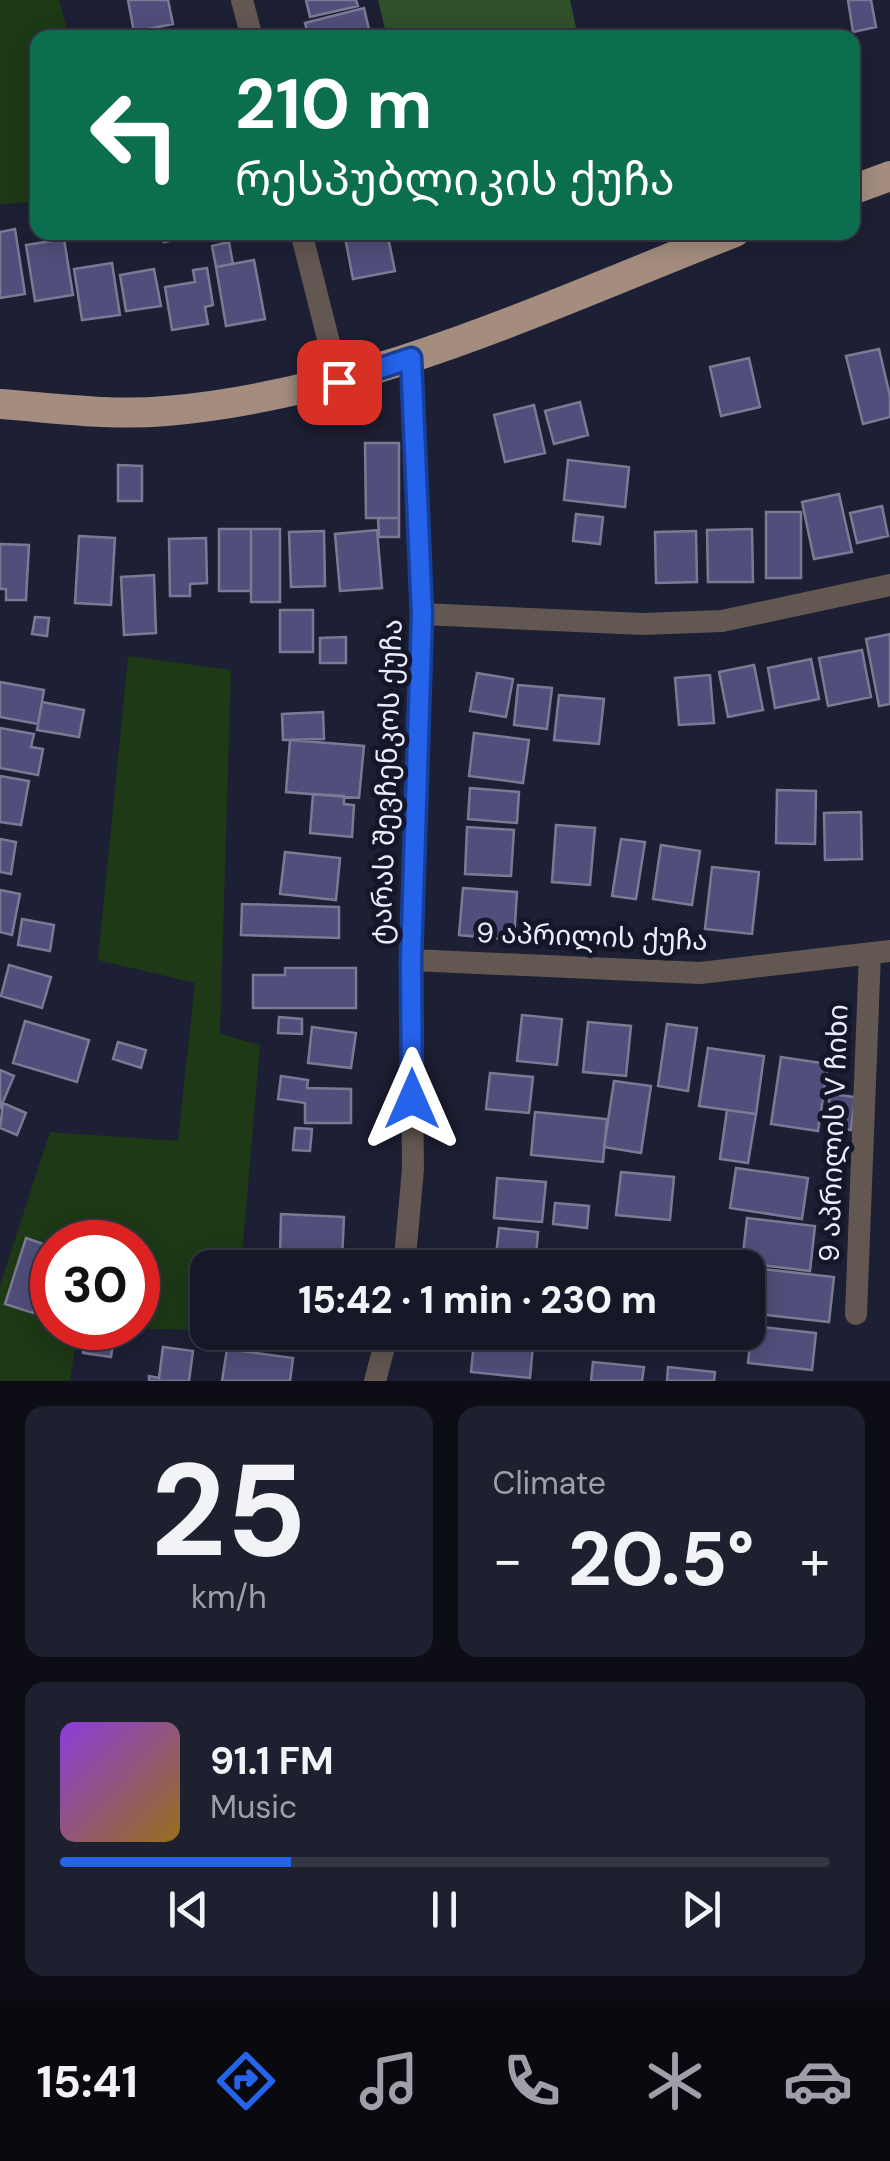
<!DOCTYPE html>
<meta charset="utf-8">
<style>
body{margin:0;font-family:"DM Sans","Noto Sans Georgian",sans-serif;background:#1f202f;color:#f1f3f6;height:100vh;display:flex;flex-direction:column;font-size:38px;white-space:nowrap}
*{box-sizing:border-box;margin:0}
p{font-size:32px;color:#9e9fa7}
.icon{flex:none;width:55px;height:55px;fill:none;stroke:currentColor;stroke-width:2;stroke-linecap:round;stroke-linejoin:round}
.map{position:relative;height:1381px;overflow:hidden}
.side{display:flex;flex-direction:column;gap:25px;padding:25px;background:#0c0d15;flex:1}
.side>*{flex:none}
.banner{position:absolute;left:30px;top:30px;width:830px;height:210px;border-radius:20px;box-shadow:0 5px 25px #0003,0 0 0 2px #353644;background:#0b6e4f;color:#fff;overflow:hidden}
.speed{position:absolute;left:30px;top:1220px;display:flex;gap:20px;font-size:50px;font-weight:700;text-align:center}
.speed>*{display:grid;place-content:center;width:130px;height:130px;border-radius:50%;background:#161727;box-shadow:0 5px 25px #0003,0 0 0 2px #353644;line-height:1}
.speed .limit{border:15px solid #d22;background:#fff;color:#111}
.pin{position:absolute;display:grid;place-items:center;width:85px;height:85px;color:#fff;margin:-42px;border-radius:20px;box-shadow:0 5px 15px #0006}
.me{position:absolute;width:110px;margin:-55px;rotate:0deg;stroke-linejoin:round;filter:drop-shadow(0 0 8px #0008)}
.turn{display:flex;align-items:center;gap:35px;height:210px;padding:0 40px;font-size:45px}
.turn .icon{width:130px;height:130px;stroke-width:2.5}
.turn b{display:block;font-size:70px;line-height:85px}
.big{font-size:75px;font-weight:800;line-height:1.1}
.side .tile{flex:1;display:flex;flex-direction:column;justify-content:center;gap:15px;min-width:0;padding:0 35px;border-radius:20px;background:#1f202f}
.side .dial{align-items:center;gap:0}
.dial b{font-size:130px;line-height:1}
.song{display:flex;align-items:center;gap:30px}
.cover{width:120px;height:120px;border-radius:15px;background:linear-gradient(135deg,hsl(270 70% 55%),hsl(40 70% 35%))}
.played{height:10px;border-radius:5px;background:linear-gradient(90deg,#2563eb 30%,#353644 30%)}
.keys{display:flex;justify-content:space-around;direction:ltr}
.heat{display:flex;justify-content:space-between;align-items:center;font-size:55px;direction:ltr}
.side .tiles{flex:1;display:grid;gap:25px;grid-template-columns:1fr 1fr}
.tile:last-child{grid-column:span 2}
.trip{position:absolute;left:190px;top:1250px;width:575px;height:100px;border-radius:20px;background:#161727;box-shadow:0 5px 25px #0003,0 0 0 2px #353644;font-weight:800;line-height:100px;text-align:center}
.tabs{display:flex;height:160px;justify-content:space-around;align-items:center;background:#090910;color:#9e9fa7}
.tabs .icon{width:70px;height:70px}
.tabs .current{color:#2563eb}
.tabs b{font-size:45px;color:#f1f3f6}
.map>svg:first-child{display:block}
.green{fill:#1d3916}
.forest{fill:#305029}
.building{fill:#524e7b;stroke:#7b7a94;stroke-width:2.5}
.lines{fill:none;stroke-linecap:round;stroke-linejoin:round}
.street{stroke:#625751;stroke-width:22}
.primary{stroke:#a48d7f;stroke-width:30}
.route-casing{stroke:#184099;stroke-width:25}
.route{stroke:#2563eb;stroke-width:18}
.labels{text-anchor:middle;stroke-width:10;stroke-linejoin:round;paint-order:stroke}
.street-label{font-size:28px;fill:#ebedfc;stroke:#14162a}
</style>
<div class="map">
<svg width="890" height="1381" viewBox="0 0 890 1381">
<rect width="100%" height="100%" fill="#1d1f34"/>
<path class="green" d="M0,0H59L69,37L38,38L37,202L0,204Z
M128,656L231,670L220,1034L260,1045L241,1267L208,1268L207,1330L103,1328H138V1242H52V1328H78L70,1381H0V1285L50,1132L178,1141L195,983L98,960Z"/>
<path class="forest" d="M378,0H570L578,37H387Z"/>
<path class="building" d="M128,0H168L173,24L134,32Z
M306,0H356L358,6L310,17Z
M848,0H871L876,27L853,32Z
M364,8L371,38H309L305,23Z
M15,229L25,294L0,298V232Z
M163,232H217L164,242Z
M344,232H387L395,271L353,279Z
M64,239L73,295L35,301L26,245Z
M229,242L233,264L216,267L212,246Z
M254,260L265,319L226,326L216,267Z
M112,263L120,315L82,320L74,269Z
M207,268L213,305L205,307L208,324L172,330L165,287L195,282L193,270Z
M154,269L161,306L126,311L120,275Z
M879,349L890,396V417L863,424L846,356Z
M749,358L760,407L721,416L710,367Z
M580,402L588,435L554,444L545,411Z
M534,405L545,453L505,462L494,415Z
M365,443H399V518H366Z
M568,460L629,467L625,507L564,500Z
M118,465L142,466V501H118Z
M839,494L852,552L814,559L802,502Z
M882,506L888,536L857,543L850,513Z
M766,512H801V578H766Z
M576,514L603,517L600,544L573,541Z
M378,518H399V537H379Z
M219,529H251V591H219Z
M251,529H280V602H251Z
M752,529L753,582H708L707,530Z
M377,530L382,588L340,591L335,534Z
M324,531L325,586L291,587L289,532Z
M696,531L697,582L656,583L655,532Z
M79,536L115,538L111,605L75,603Z
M206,538L207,583L190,584V596H170L169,539Z
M0,544L29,545L26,600H6V589H0Z
M154,575L156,633L124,635L121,577Z
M280,610H313V652H280Z
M35,617L49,618L47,636L32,634Z
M890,634V704L879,706L866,639Z
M346,637V663H320V638Z
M862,650L871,697L828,706L819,658Z
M811,659L819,699L775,708L768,668Z
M754,665L763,710L728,717L719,672Z
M477,673L513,679L506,717L470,711Z
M710,675L714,723L679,725L675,678Z
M0,682L44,690L38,724L0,717Z
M518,685L552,688L547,729L514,725Z
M559,695L604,699L599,744L554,740Z
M42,702L84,710L79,737L37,730Z
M323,712L324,739L283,740L282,714Z
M0,728L34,734L31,747L43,749L38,775L0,768Z
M474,733L529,740L523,783L469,776Z
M290,740L364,746L359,798L286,792Z
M0,776L29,781L21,825L0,822Z
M470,788L519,792L517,823L468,819Z
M777,790L816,791L815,844L776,843Z
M313,794L344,796V804L354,805L352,837L310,833Z
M861,812L862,859L825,860L824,813Z
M556,825L595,828L590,885L552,882Z
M467,827L514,830L511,876L465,874Z
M0,839L16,842L11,874L0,872Z
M621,839L645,842L636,899L612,896Z
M661,845L700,851L692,905L653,899Z
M285,852L340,858L336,900L280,894Z
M712,867L759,872L752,934L705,929Z
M463,888L517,892L514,940L459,935Z
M0,890L20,894L12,935L0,932Z
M242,904L339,907V938L241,935Z
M22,919L54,925L50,951L18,945Z
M9,965L51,977L42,1008L1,996Z
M285,968H356V1008H253V975H285Z
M522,1015L562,1019L557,1065L517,1061Z
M279,1017L302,1019V1034L278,1033Z
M25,1021L89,1040L77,1082L13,1063Z
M588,1022L631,1026L626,1076L583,1072Z
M667,1024L697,1028L688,1091L658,1086Z
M312,1027L356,1033L351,1068L308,1063Z
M118,1042L146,1050L141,1068L113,1059Z
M708,1048L764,1056L756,1114L699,1106Z
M781,1057L828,1064L818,1131L771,1124Z
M0,1070L14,1076L0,1109Z
M490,1073L533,1077L529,1113L486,1109Z
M281,1076L308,1080L307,1088L351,1089V1123H305V1103L278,1099Z
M614,1081L651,1086L641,1153L604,1147Z
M830,1094L855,1097L851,1130L826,1127Z
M3,1103L26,1113L17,1135L0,1128Z
M727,1110L756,1114L748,1163L720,1159Z
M535,1112L607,1119L603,1162L531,1155Z
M295,1128L312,1129L310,1151L293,1150Z
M736,1168L808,1178L802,1219L730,1208Z
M621,1172L674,1177L670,1220L616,1215Z
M497,1178L546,1182L542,1222L494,1218Z
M555,1203L589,1206L587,1228L553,1224Z
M281,1214L344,1217L342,1260L280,1257Z
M747,1218L815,1226L810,1271L742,1263Z
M499,1228L538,1232L535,1268L495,1264Z
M26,1238L52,1247L33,1313L5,1304Z
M763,1269L834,1277L829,1322L757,1314Z
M752,1326L816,1333L812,1370L748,1363Z
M86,1332L114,1336L111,1357L83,1353Z
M238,1332H290L289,1346L238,1343Z
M475,1332L534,1334L530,1378L471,1372Z
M163,1347L193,1351L189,1381H149V1376L159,1378Z
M227,1349L293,1358L290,1381H222Z
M593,1362L644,1367L642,1381H591Z
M668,1367L715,1372L714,1381H667Z"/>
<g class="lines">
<path class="street" d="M242,0L252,38
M301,232L339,382
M422,614L643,624L722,621L890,585
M411,960L700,973L890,951
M404,1268L413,1169L411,960L422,614L411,358
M856,1314L870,953
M375,1381L388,1332"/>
<path class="primary" d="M852,190L890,176
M0,404C55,408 111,416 166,411C366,394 550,304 735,232"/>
</g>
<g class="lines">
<defs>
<path id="route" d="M339,382L411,358L422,614L411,960L412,1099"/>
</defs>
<use href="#route" class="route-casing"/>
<use href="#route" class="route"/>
</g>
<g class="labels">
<g class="street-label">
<text transform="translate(386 782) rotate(-88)" y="10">ტარას შევჩენკოს ქუჩა</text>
<text transform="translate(592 936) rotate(2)" y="10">9 აპრილის ქუჩა</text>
<text transform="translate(833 1133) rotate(-88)" y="10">9 აპრილის V ჩიხი</text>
</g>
</g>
</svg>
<div class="speed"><div class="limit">30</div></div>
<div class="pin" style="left:339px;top:382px;background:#d93025"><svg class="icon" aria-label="arrive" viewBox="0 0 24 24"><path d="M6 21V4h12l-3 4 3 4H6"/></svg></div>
<svg class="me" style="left:412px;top:1099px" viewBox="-20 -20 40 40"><path d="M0-17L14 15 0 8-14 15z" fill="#2563eb" stroke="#fff" stroke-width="4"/></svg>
<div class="trip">15:42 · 1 min · 230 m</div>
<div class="banner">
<div class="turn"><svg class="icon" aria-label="left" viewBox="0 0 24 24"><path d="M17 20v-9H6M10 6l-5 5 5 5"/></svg><div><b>210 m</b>რესპუბლიკის ქუჩა</div></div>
</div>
</div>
<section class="side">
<div class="tiles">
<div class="tile dial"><b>25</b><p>km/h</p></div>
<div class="tile"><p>Climate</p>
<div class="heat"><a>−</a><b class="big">20.5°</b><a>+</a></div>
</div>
<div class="tile">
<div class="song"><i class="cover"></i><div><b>91.1 FM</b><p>Music</p></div></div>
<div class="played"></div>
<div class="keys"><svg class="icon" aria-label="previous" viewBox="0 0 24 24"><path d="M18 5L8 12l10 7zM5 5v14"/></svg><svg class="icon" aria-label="pause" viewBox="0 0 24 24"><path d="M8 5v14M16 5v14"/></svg><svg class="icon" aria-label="next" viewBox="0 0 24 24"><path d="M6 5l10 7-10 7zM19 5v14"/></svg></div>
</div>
</div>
</section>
<nav class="tabs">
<b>15:41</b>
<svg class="icon current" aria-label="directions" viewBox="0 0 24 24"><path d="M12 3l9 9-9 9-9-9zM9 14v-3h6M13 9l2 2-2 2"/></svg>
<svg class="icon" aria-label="music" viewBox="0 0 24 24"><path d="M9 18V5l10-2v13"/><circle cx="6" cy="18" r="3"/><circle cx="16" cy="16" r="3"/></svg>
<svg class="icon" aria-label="phone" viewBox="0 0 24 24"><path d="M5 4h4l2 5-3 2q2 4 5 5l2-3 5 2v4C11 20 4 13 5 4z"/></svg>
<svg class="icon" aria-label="climate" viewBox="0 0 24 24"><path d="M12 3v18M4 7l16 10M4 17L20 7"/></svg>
<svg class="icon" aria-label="car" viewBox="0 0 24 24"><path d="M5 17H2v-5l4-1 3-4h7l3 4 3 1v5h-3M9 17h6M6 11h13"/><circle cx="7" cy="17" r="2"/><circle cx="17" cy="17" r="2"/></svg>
</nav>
